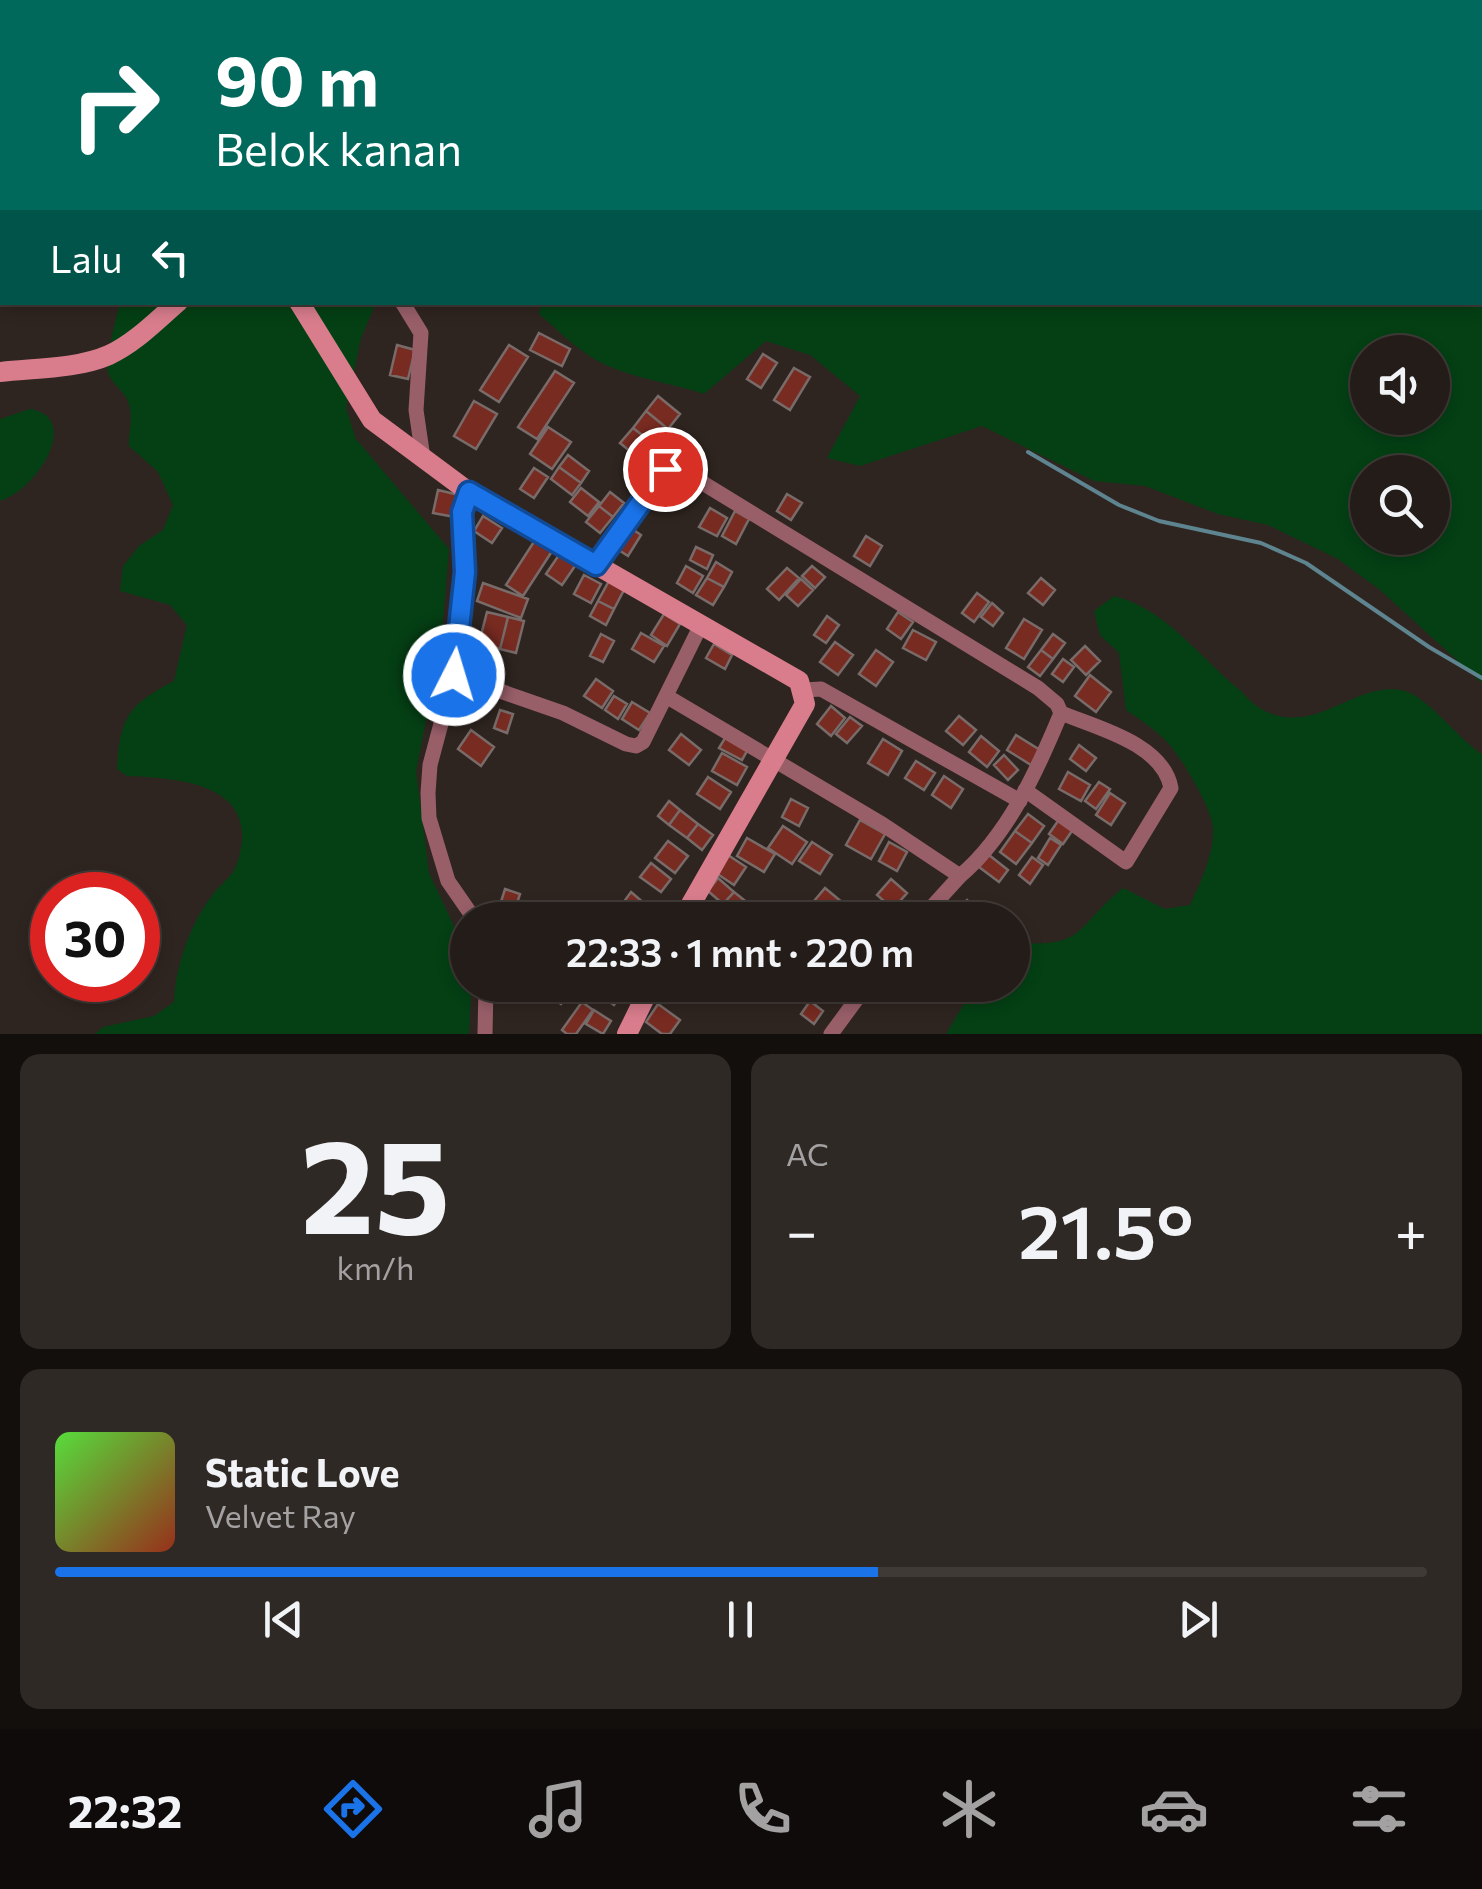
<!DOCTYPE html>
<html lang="id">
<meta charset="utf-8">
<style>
body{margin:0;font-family:Commissioner,sans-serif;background:#2f2925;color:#f1f3f6;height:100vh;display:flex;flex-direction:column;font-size:38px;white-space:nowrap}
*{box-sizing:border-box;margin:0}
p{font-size:32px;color:#a3a1a2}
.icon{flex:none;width:55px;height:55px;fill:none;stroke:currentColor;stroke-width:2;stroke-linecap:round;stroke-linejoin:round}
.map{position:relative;height:1034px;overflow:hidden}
.side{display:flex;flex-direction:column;gap:20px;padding:20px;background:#130f0d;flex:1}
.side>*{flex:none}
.guide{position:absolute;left:0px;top:0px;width:1482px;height:305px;box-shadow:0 5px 15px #0003,0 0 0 2px #403a37;background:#00695c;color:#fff;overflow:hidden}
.buttons{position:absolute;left:1350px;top:335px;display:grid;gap:20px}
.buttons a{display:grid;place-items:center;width:100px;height:100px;border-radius:50%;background:#231c18;box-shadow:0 5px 15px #0003,0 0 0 2px #403a37;font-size:50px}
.speed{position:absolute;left:30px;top:872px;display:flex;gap:20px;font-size:50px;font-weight:700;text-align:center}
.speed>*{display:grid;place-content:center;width:130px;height:130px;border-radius:50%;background:#231c18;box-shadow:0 5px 15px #0003,0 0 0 2px #403a37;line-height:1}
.speed .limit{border:15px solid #d22;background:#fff;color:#111}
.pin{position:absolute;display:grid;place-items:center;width:85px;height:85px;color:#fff;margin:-42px;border:5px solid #fff;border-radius:50%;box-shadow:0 2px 10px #0007}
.me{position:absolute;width:110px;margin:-55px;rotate:5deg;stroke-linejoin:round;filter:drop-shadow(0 0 8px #0008)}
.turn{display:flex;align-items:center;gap:35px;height:210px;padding:0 50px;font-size:45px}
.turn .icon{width:130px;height:130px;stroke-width:2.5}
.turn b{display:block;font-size:70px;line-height:85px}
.then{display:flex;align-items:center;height:95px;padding:0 50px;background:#0003;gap:20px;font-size:38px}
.big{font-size:75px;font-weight:600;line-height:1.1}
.side .card{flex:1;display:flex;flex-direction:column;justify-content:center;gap:15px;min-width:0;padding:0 35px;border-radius:20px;background:#2f2925}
.side .dial{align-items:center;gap:0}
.dial b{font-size:130px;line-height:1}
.song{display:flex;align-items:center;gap:30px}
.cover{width:120px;height:120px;border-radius:15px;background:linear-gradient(135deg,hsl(110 70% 55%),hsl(10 70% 35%))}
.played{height:10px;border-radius:5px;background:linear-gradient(90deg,#1a73e8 60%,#403a37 60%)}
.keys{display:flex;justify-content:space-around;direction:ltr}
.heat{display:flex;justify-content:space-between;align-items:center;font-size:55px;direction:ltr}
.side .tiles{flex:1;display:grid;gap:20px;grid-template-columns:1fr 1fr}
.card:last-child{grid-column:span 2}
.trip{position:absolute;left:450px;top:902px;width:580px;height:100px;border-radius:50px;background:#231c18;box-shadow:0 5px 15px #0003,0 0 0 2px #403a37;font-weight:600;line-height:100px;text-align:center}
.dock{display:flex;height:160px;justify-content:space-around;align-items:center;background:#0e0b0a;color:#a3a1a2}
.dock .icon{width:70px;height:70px}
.dock .active{color:#1a73e8}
.dock b{font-size:45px;color:#f1f3f6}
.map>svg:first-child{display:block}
.green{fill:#044014;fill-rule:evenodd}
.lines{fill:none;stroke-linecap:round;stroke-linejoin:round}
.stream{stroke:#5e8490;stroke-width:4}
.building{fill:#782b21;stroke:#786b69;stroke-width:2.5}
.street{stroke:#995f69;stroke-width:15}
.secondary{stroke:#d97d8d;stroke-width:20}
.route-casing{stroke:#114b97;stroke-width:25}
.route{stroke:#1a73e8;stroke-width:18}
</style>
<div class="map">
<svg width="1482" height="1034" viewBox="0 0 1482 1034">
<rect width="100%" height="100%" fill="#2f2520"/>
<path class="green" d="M339,0H1482V683L1380,590L1338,559L1268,525L1218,514L1145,486L1094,481L982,426L860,466L827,458L860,396L810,355L766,341L704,394C668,382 629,378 596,360C575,348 557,329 539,314L541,302H1480V2H338ZM1432,352V418H1368V352ZM1368,472H1432V538H1368Z
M120,303H376L361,338L346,408L356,439L449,549L441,646L416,771L429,873L460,939L471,996L469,1034H95L103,1027L154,1016L174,1002C175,967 191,921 214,893C220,885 229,879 234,870C239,861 241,850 242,840C246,781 170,778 127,776L117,769C120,717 128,705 174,681L187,625L170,605L120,591L123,566L139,546L163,530L173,505L158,472L129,446C128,430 135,416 127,399C121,388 107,380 107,366C109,345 115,323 120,303Z
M30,409C82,417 38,490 0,501V419Z
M1114,596C1165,609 1196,653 1235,686C1243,692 1250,702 1258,707C1313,742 1355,678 1405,691C1429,698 1458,739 1482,754V1034H946L975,985H1012L1013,943C1089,947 1072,929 1123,888L1165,909L1190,905C1200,883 1214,855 1213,829C1213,810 1179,752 1164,739C1153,728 1139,719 1126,710L1119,653L1100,635L1094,611Z"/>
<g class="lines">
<path class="stream" d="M1028,452L1119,505L1159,521L1261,543L1306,563L1429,647L1482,678"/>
</g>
<path class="building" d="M539,333L570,349L562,366L530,350Z
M397,345L415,350L408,379L390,375Z
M509,345L528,357L499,402L480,390Z
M763,354L777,363L761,388L747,379Z
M794,368L810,377L790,410L774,400Z
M555,371L574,383L537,439L518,427Z
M658,396L680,414L668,429L646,411Z
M474,401L497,414L476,449L454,436Z
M646,411L668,429L655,445L633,428Z
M548,427L571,442L552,469L530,454Z
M633,428L655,445L642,461L620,443Z
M568,455L589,471L581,483L559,467Z
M559,467L581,483L572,495L551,479Z
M534,468L548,477L534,498L520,489Z
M581,488L599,502L588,516L570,502Z
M438,490L459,495L455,517L433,513Z
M610,492L624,503L613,517L599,506Z
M787,494L802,503L791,520L777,511Z
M599,506L613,517L600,533L586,522Z
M710,508L727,518L717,536L699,527Z
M735,511L749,519L736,544L722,536Z
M483,516L502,528L492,543L474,531Z
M628,526L641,535L628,556L614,547Z
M539,534L556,545L523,596L506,585Z
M866,536L882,546L870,566L854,556Z
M696,547L713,555L707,569L690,560Z
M561,552L577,563L562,585L546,574Z
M716,562L732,572L724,587L707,578Z
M686,566L703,576L693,593L677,583Z
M812,566L825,577L815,588L802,576Z
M787,568L799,578L779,600L767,589Z
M584,575L601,584L591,603L574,594Z
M707,578L724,587L713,605L696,595Z
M1041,578L1055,590L1043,605L1028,593Z
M610,579L625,588L614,609L598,601Z
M801,579L813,590L798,606L786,595Z
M483,583L528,599L521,618L477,601Z
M977,593L989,602L974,622L962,613Z
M598,601L614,609L606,625L590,616Z
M992,603L1003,613L993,626L981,617Z
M487,612L508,617L500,649L479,643Z
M898,612L913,622L901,639L887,629Z
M664,614L680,624L667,646L651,635Z
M827,616L839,625L826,643L814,635Z
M508,617L524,621L516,653L500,649Z
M1024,619L1042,630L1024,659L1006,648Z
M913,630L936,642L926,660L903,648Z
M641,633L664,646L654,662L632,649Z
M601,634L614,641L603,662L590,656Z
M1053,634L1065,643L1053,659L1041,650Z
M835,642L853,655L838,675L820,662Z
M714,644L732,655L725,669L706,658Z
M1085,646L1100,661L1086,675L1071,660Z
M876,650L893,662L876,686L859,674Z
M1041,650L1053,659L1040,676L1028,667Z
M1063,659L1074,667L1063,682L1052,674Z
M1090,675L1111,692L1096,712L1075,696Z
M596,679L613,691L602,708L584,696Z
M614,696L627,704L618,719L605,710Z
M632,702L650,713L639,730L622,719Z
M831,706L845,718L831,736L817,724Z
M500,710L513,714L507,733L494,728Z
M959,716L976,730L963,745L946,731Z
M850,717L862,726L847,743L836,734Z
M471,730L494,747L481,766L458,749Z
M681,734L701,750L689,765L669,750Z
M1016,735L1040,750L1031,765L1007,750Z
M981,736L999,751L987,767L969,752Z
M725,738L748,749L742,760L719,748Z
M883,739L902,751L888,775L868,763Z
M1079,745L1096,758L1086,771L1070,759Z
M722,753L747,767L737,785L712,771Z
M1004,755L1018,770L1008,780L994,765Z
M916,761L935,773L924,790L905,778Z
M1068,772L1090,785L1081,801L1059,789Z
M944,776L963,789L951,808L932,795Z
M708,777L731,792L720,809L697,794Z
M1099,782L1110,789L1096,809L1085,801Z
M1110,793L1125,803L1111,825L1096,815Z
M791,799L808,808L799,826L782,817Z
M669,801L680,810L669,825L658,816Z
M680,810L698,824L687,838L669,825Z
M1028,814L1044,826L1032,843L1015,831Z
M1060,818L1074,828L1063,844L1049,834Z
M860,820L885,834L871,859L846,845Z
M698,824L713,835L702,850L687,838Z
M783,826L807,842L792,864L768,848Z
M1015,831L1032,843L1016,864L1000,852Z
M747,838L775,854L764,872L737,856Z
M1050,838L1061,845L1048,865L1038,858Z
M668,841L688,856L675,873L655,858Z
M812,842L832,855L820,874L799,861Z
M889,842L907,852L897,871L879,861Z
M728,855L746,867L734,885L716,873Z
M989,855L1008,870L999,882L979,867Z
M1032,857L1043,865L1030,884L1019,875Z
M651,863L671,879L661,892L640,877Z
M718,878L734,892L723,904L708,891Z
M891,879L907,893L893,909L877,895Z
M825,888L843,903L832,916L814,901Z
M505,889L520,894L513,916L498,911Z
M631,892L645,904L634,918L620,907Z
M734,892L749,904L739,917L723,904Z
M967,900L981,914L976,920H958L953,915Z
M549,985H573L574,986L561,1004L544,992Z
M590,985H625L626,986L614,1005L589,988Z
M810,1001L823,1011L814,1024L801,1014Z
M582,1002L593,1010L576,1034H567L562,1030Z
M658,1004L680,1020L670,1034H662L646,1022Z
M594,1010L611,1021L603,1034L586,1024Z"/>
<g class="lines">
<path class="street" d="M402,302L421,333L416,410L423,458
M469,492L462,512L465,573L454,675L430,765L428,793L429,818L448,881L475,920
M596,565L665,469L675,466L1038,688L1057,704L1061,713C1037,771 1008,835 960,876L882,824L666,696
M454,675L563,713L626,744L636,746L643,742L702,623
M804,690L821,689L1020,801
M1025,790L1126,862L1171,788C1163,744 1098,728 1061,713
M920,920L960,876
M485,1034L486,985
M831,1034L867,985"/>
<path class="secondary" d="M299,302L372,420L469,492L799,681L805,704L682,920
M0,372C35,368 77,369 109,355C135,343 156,321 178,302
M627,1034L651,985"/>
</g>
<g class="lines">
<defs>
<path id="route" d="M454,675L465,572L462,512L469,492L596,565L665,469"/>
</defs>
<use href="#route" class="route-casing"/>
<use href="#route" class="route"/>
</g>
</svg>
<div class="buttons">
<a><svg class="icon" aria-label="sound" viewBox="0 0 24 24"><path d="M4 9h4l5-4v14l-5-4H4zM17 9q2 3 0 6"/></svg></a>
<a><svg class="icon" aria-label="search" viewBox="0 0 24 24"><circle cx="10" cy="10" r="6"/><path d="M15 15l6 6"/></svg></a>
</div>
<div class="speed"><div class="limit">30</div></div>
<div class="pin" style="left:665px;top:469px;background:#d93025"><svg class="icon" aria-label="arrive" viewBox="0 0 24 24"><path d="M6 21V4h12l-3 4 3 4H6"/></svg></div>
<svg class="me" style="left:454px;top:675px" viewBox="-20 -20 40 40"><circle r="17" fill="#1a73e8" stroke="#fff" stroke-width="3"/><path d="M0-11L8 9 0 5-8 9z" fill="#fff"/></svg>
<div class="trip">22:33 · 1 mnt · 220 m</div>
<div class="guide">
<div class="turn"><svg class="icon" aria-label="right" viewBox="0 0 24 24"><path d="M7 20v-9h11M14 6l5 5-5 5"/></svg><div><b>90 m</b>Belok kanan</div></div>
<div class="then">Lalu<svg class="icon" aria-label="left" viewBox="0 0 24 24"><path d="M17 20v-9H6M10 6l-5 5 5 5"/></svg></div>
</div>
</div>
<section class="side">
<div class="tiles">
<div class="card dial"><b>25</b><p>km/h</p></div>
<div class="card"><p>AC</p>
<div class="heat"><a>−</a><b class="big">21.5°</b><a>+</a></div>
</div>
<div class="card">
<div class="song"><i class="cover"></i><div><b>Static Love</b><p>Velvet Ray</p></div></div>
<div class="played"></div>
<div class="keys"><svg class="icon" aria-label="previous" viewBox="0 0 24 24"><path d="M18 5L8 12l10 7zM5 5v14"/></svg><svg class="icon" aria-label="pause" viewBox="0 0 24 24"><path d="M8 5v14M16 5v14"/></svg><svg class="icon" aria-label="next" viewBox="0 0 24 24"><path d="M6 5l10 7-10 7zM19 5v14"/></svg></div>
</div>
</div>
</section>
<nav class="dock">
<b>22:32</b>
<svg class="icon active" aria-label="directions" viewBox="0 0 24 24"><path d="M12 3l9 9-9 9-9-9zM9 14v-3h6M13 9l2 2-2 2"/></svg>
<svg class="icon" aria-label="music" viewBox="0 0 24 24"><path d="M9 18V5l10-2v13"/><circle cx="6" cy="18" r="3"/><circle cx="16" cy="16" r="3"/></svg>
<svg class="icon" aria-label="phone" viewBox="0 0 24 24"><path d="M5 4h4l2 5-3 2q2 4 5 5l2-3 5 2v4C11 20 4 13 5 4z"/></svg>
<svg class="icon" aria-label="climate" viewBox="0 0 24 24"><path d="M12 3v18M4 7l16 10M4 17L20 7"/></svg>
<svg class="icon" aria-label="car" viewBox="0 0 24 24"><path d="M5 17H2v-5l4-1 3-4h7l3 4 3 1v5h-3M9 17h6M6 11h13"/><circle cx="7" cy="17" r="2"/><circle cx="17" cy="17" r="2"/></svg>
<svg class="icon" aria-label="filters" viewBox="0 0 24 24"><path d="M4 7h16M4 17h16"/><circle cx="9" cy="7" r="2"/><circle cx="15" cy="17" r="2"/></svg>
</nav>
